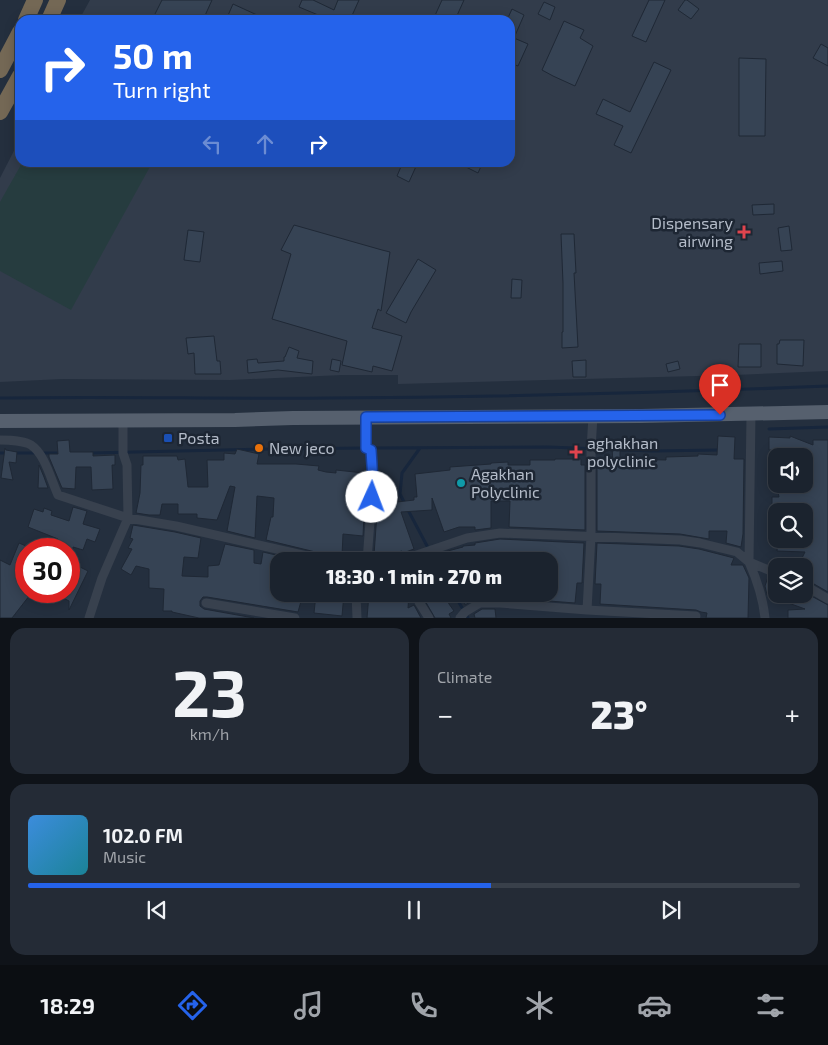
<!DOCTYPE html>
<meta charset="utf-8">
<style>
body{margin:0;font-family:"Exo 2",sans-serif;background:#242b36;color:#f1f3f6;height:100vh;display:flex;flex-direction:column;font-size:19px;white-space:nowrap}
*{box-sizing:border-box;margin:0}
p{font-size:16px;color:#a0a4aa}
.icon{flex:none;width:28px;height:28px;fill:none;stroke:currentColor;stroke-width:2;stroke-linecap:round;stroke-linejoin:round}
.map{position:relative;height:618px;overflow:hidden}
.panel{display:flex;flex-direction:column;gap:10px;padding:10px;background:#0f1319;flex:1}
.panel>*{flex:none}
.hud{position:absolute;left:15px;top:15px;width:500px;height:152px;border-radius:15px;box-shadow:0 2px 12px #0003,0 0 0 1px #39404a;background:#2563eb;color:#fff;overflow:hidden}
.fabs{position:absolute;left:768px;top:448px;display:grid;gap:10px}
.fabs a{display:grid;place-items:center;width:45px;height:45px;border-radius:10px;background:#1b232e;box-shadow:0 2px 12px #0003,0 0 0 1px #39404a;font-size:25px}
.speed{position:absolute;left:15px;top:538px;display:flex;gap:10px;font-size:25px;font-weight:700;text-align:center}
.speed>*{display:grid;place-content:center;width:65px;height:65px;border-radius:50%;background:#1b232e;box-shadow:0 2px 12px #0003,0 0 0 1px #39404a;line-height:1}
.speed .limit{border:8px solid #d22;background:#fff;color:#111}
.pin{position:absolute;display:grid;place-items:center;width:42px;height:42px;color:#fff;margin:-51px -21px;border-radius:50% 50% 50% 0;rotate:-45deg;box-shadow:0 0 5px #0007}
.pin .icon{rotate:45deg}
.me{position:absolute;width:55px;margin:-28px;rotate:2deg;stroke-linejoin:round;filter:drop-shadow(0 0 4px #0008)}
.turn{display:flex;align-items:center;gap:18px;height:105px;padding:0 15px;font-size:22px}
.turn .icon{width:65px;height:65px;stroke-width:2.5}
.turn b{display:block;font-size:35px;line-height:42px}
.lanes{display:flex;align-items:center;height:48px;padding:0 15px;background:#0003;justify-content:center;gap:25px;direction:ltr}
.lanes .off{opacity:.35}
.big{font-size:38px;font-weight:800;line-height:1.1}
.panel .widget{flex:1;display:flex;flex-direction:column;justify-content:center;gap:8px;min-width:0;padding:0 18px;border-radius:15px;background:#242b36}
.panel .dial{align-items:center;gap:0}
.dial b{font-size:65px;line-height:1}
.song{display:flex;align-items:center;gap:15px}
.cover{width:60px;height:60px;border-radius:8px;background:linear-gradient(135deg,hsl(210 70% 55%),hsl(190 70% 35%))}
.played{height:5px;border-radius:2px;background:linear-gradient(90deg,#2563eb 60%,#39404a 60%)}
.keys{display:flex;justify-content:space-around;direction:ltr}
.heat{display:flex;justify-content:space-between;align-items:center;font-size:28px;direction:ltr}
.panel .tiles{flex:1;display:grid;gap:10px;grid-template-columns:1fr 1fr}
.widget:last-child{grid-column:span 2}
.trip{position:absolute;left:270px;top:552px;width:288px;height:50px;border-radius:15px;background:#1b232e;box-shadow:0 2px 12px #0003,0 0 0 1px #39404a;font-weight:800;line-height:50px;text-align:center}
.tab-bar{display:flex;height:80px;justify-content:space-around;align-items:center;background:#0b0e12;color:#a0a4aa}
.tab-bar .icon{width:35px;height:35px}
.tab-bar .current{color:#2563eb}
.tab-bar b{font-size:22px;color:#f1f3f6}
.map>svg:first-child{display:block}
.airport{fill:#323c4b}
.green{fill:#263c3f}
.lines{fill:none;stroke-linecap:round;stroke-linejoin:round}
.stream{stroke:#17263c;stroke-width:3}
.building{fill:#364354;stroke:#1f2835}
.street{stroke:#38414e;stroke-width:9}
.primary{stroke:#56606e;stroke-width:14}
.highway{stroke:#746855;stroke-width:16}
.route-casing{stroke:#184099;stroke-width:12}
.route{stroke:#2563eb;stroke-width:9}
.health-dot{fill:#e0444e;stroke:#1d2633;stroke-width:2}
.transit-dot{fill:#1a4fb4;stroke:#1d2633;stroke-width:2}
.food-dot{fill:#e8710a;stroke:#1d2633;stroke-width:2}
.culture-dot{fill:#0f9aa8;stroke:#1d2633;stroke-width:2}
.labels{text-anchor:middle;stroke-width:5;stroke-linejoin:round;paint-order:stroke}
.poi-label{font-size:16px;fill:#b4bcc9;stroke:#1d2633;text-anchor:start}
</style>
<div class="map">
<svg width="828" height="618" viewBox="0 0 828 618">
<rect width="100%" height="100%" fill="#242f3e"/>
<path class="airport" d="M90,0H828V371L735,375L398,384V375H342L230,380L62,379L0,382V178L20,139V162H510V20H79Z"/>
<path class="green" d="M22,163H152L71,310L0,271V202Z"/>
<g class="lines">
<path class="stream" d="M0,398C110,396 219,399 329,398C495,397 662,393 828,386
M769,429L828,427
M371,448L548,447L652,451L720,450
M0,453H7
M14,453H60
M91,453L271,449L365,448
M405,504L400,494L402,473L420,448
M408,510L435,561
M454,594L468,618"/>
</g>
<path class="building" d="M162,0H212L203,20H152Z
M302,0H313L334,10L338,0H359L350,20H334L324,16L323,17L299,7Z
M442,0H464L455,20H433Z
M649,0H665L646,42L632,36Z
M685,0H687L699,9L691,19L678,10Z
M544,2L555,7L550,20L538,14Z
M233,4L268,20H226Z
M512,9L524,15L514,38L528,44L518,66L510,63V20H507Z
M564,21L584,30L580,38L593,46L575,86L553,76L542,70Z
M821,44L828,48V66L813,58Z
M739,58L766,59L765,136H739Z
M654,62L671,70L631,153L614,145L623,126L596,114L603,99L630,112Z
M403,162H418L409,182L397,176Z
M456,162H483L478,173Z
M774,204V214L753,215L752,205Z
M294,225L382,250L390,252L381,311L378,309L372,328L402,336L392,371L373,366L372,372L342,365L347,341L272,319L291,254L281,250Z
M789,226L792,250L781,251L778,228Z
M188,230L204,232L200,262L184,260Z
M561,234H574L576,273H574L578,347L562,348V332H563V283Z
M418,259L436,270L411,312L406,323L386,313Z
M782,261L783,271L760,274L759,263Z
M512,279L522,280L521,298H511Z
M214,336L217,361H220L221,374H195L194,353L188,354L186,338Z
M780,340H804L803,366L777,364V344H779Z
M739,344H761V367H738Z
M289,347L299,351L297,358L313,361L312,374L278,370L248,373L247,360L257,359L258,363L284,361V357H285Z
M332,359L341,361L339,372L330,370Z
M586,360V377H573L572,361Z
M678,361L680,369L668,372L666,364Z
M718,436L735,437L734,459H744L743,534L741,547L726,543L727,531H709V539L680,534L597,531V465H613L612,446H620V459L666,460V457L698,456V454L717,455Z
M790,436L813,445V440H828V592L807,580L804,579V566H798L805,552L777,551L778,539H804V511L772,512V497H779L778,492H781V484H811L809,456H797L780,450H769V437L790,438Z
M69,440L70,452H93V456L115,455V465H112L113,489L92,490L91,467H76L75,489L62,488L49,457V454H58L57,441Z
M5,448L6,450L17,452L16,463L9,462L13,480L1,478Z
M237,449L259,454L257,464H296L319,466L318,470L326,472L336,473V470L364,473L362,487L364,488L362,515H364L363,536L343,534L342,556H332L266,540L271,517H273L274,498L257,496L255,538L227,531L235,487L230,486L217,520L197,518V514H178V504H162L160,515H149L136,513L140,493L141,465H143V456H177L178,460L185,459L188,487H208L207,460H224V453L235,454Z
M555,459H581V465H585V530L509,527L510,501H491V528L475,530V527H459L444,532L432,498V510L401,512L414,549L403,553L402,551L391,554L374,555L377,513H381V510L391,508L389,503L414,500V497H417L415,474L450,470V467L491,464V463L508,462V465H530V460H555Z
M39,465L44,477L48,488H38Z
M73,507L87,511L83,524L100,529L95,542L87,539L83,550L73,547V549H53L58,539L28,527L34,509L43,512L44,508L52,511L51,515L69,521Z
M133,525L175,532L201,538L198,558L184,557L182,576L208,577V566L219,565L225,544L254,550V563L261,564L263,552L302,561H279V594H303L298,612L207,597H203L200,601V606L204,609L254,618H199L172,612V611H163L164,589L149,588V569L136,566L131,575L121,569L132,549L128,548L133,539L130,538Z
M500,539L584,543L582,583H577L575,603L549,601V561H485V559L462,560V561H446L444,552L463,547V546L475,545V543Z
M19,543L26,546V591H33L12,618H0V560L10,565Z
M597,543L679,546L699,549L734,558L731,565H743L749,578L748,618H706L707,613L701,612L696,610L600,604L601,584H595Z
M74,564L88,571L69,610V601L50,591H69V576Z
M768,577L776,579L775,598L767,595L765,586Z
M804,592L828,605V618H788V610L805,609L783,601L786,594H804Z
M316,594H344L342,616L314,613Z
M369,594H409L408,608L414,605L421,618H367Z
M433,594H445L449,604L454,611L449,614L451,618H435L424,599Z
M464,594H493V597H477L465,605Z
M482,609H495L496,618H475L474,614Z"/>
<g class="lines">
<path class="street" d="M751,414L749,562C757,580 763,598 765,618
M366,417V448L371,450L373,481L367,561
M0,440C8,440 25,441 31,445C45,454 51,480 58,495L128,518L176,526L329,561
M388,561L402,560L467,538L500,533L680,540L700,543L737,552L749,562L776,573
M804,585L828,599
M356,594L357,618
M416,594L419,602L429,618
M206,603L295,618
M587,610L591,536V449L593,416
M89,618L102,578L128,518L127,465L123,453V420
M460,618L465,612L480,603H500L587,610L696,616"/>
<path class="primary" d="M0,421L235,420L293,418L641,416L828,412"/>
<path class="highway" d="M26,20L35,0
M49,20L58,0
M0,70L20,32
M0,112L20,76"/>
</g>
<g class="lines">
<defs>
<path id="route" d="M372,497L373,481L371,450L366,448V417L720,415"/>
</defs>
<use href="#route" class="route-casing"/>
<use href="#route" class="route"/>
</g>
<g class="health-dot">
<path d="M741.5 224.5h5v5h5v5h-5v5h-5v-5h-5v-5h5z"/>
<path d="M573.5 444.5h5v5h5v5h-5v5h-5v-5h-5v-5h5z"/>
</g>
<rect class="transit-dot" x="163" y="433" width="10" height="10" rx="2.5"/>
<circle class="food-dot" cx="259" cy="448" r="5"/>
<circle class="culture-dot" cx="461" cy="483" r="5"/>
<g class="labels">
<g class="poi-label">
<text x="733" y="229" text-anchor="end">Dispensary<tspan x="733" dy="18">airwing</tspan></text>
<text x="178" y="444">Posta</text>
<text x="587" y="449">aghakhan<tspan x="587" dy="18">polyclinic</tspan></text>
<text x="269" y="454">New jeco</text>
<text x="471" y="480">Agakhan<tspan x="471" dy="18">Polyclinic</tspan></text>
</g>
</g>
</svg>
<div class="fabs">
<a><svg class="icon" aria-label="sound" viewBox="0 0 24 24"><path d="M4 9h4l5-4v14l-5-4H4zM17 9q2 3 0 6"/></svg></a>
<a><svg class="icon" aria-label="search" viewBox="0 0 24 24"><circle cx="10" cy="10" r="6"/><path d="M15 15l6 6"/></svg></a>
<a><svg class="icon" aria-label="layers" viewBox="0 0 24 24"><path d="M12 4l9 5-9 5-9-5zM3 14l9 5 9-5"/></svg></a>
</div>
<div class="speed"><div class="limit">30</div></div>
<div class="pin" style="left:720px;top:415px;background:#d93025"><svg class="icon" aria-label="arrive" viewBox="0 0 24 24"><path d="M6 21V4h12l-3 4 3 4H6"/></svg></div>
<svg class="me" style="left:372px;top:497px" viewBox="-20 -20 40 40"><circle r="19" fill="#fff"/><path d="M0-13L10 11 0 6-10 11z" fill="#2563eb"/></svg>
<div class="trip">18:30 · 1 min · 270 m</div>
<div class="hud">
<div class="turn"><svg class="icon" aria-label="right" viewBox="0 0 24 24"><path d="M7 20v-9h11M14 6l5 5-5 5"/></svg><div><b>50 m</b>Turn right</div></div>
<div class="lanes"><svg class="icon off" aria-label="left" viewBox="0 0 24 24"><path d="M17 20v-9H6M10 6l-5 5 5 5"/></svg><svg class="icon off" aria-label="ahead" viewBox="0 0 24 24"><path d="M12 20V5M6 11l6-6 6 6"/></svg><svg class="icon" aria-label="right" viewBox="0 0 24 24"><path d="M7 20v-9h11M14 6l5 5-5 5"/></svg></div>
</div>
</div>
<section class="panel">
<div class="tiles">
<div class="widget dial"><b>23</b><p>km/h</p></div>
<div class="widget"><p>Climate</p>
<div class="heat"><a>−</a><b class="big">23°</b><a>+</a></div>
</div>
<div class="widget">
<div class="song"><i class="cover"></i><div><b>102.0 FM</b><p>Music</p></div></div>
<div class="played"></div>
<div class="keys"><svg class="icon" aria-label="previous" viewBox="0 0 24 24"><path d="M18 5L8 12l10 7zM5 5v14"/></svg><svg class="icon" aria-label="pause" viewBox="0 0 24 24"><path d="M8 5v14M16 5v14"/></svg><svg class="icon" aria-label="next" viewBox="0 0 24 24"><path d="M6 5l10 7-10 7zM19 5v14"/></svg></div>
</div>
</div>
</section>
<nav class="tab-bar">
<b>18:29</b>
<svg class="icon current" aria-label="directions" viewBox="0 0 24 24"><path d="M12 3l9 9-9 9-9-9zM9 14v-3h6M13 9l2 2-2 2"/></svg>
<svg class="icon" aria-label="music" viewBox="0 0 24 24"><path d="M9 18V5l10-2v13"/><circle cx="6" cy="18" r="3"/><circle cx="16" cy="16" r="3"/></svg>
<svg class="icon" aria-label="phone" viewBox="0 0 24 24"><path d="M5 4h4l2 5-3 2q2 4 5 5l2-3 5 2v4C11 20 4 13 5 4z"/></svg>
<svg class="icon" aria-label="climate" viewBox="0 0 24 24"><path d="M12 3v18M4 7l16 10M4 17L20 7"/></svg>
<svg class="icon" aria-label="car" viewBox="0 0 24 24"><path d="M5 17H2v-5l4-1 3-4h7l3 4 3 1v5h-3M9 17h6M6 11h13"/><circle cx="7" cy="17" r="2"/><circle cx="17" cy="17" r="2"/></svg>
<svg class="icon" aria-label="filters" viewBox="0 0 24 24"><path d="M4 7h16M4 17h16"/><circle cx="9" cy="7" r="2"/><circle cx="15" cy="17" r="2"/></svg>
</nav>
